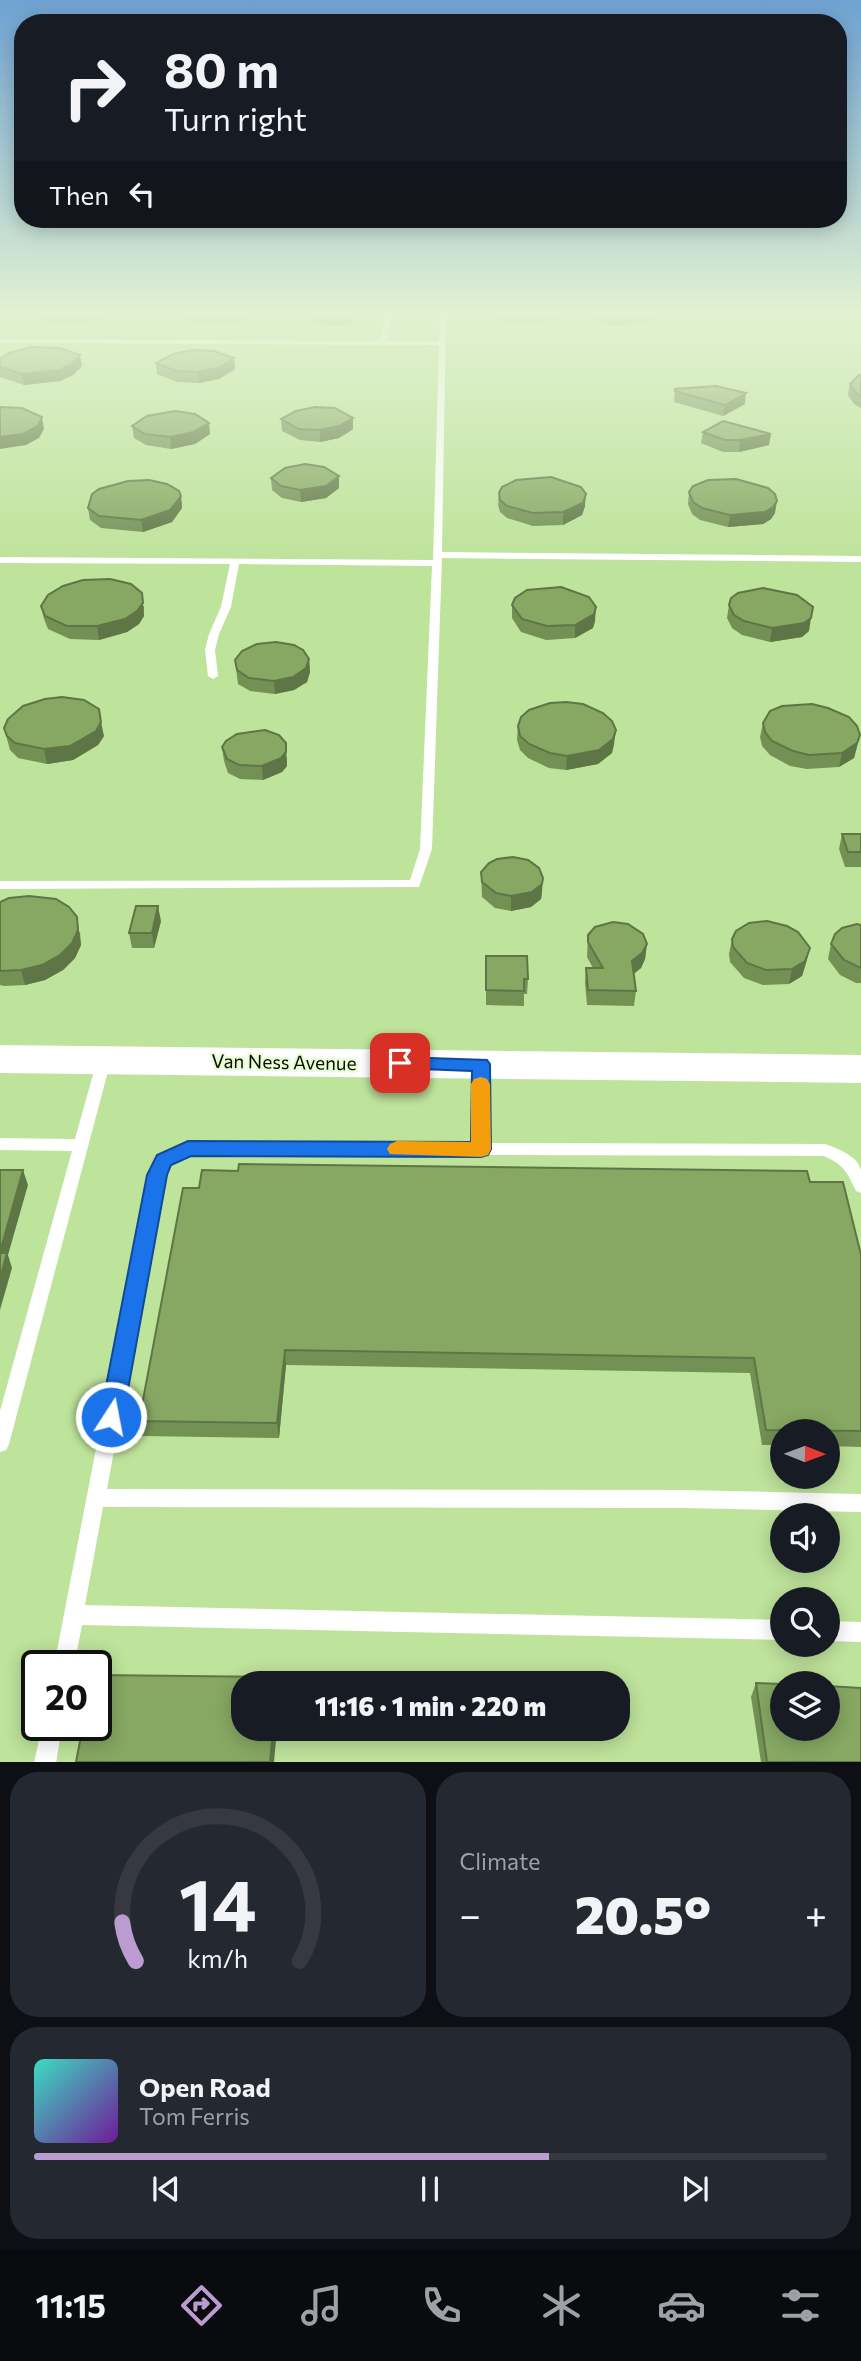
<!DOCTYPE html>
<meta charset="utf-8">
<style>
body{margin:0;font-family:Commissioner,sans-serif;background:#242831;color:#f1f3f6;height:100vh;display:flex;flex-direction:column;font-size:26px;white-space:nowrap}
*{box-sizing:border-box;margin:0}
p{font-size:23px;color:#9ea1a6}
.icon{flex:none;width:38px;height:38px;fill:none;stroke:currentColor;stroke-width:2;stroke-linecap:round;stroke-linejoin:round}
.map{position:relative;height:1762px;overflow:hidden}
.side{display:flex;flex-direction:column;gap:10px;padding:10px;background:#0d0f14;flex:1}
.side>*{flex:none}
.hud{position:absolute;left:14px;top:14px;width:833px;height:214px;border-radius:28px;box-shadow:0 4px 18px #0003;background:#171b24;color:#f1f3f6;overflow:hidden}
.needle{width:46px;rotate:91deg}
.tools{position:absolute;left:770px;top:1419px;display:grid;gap:14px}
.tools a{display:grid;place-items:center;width:70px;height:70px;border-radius:50%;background:#171b24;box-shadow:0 4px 18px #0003;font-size:35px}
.speed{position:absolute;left:21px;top:1650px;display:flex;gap:14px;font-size:35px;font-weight:700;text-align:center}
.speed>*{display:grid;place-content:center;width:91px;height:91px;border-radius:50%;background:#171b24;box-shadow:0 4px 18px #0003;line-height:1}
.speed .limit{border:4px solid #111;border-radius:10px;background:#fff;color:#111}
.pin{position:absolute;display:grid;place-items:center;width:60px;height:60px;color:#fff;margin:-30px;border-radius:14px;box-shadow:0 4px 10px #0006}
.me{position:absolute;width:77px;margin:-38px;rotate:11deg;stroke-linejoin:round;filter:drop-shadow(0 0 5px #0008)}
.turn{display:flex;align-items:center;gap:24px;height:147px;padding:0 35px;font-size:32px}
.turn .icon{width:91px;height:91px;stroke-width:2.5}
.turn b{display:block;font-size:49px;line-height:60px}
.then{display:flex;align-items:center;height:66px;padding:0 35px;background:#0003;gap:14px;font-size:26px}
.big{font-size:52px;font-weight:800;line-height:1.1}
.side .tile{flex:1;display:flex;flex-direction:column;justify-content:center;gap:10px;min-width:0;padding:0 24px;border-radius:28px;background:#242831}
.side .dial{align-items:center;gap:0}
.dial svg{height:182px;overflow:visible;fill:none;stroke:#363941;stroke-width:7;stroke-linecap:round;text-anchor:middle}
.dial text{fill:#f1f3f6;stroke:none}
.song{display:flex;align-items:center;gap:21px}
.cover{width:84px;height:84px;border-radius:10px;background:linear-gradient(135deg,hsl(170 70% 55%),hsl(280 70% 35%))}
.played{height:7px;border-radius:4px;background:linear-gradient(90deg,#bb9cd1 65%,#363941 65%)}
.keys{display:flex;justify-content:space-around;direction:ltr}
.heat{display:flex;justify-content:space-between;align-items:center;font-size:38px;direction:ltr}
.side .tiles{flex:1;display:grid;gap:10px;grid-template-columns:1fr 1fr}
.tile:last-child{grid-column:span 2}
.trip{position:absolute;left:231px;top:1671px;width:399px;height:70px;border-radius:28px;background:#171b24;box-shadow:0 4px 18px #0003;font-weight:800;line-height:70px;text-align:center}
.tab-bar{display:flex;height:112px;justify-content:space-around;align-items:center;background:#090b0e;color:#9ea1a6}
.tab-bar .icon{width:49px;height:49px}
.tab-bar .selected{color:#bb9cd1}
.tab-bar b{font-size:32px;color:#f1f3f6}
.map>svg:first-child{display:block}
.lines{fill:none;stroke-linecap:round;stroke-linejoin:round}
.service{fill:#fff;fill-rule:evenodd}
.secondary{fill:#fff;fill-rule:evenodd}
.wall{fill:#739055}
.shaded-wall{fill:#5e7645}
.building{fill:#86a863;stroke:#5e7645;stroke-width:2}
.route{fill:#1a73e8;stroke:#114b97;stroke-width:2}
.slow{fill:#f59e0b}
.labels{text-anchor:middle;stroke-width:5;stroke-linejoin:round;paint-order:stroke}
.street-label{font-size:19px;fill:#071200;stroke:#eafdd9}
</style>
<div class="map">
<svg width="861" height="1763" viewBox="0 0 861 1763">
<rect width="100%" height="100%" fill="#bee39b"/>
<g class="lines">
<path class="service" d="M386,314H392L387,341H439L440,314H446L442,552L861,556V562L442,558L432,849L419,887L0,889V881L410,880L420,849L432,566L239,564L231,607L219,634L215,650L218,676L213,679L208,676L205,650L209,634L221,607L230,564L0,563V557L433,560L439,345L0,343V339L380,341Z
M104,1055L109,1056L111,1060L9,1444L6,1450L0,1452V1411L72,1151L0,1150V1138L75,1139L97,1060L99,1056Z
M481,1060L486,1061L488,1065V1143L825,1144C837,1148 858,1156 861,1170C861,1177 861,1186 861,1193L856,1191C847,1172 844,1165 824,1156L190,1154L170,1164L165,1175L107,1489L684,1490L861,1494V1512L684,1508L103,1507L85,1605L782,1620V1640L82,1625L74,1666H54L149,1175L159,1156L188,1142L474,1143V1065L476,1061Z
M828,1621L861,1622V1642L828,1641Z
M42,1726H62L56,1763H34Z"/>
<path class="secondary" d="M0,1045L861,1055V1083L0,1073Z"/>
</g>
<path class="wall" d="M33,314H110L98,320L72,324L51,323L33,316Z
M177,314H256L241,321L225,324L197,323L177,315Z
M311,314H351V324L330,326L312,322Z
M482,314H566L565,316L541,323L513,324Z
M580,314H663V317L640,324L612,325L580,315Z
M0,359L82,366L73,375L60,381L24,385L0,377Z
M156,363L235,369L219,379L199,383L177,382L157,374Z
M861,375V408L854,404L848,395L850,384Z
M675,389L745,404L723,416L674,402Z
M281,419L353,429L339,438L320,442L300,440L282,431Z
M132,426L210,434L195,444L171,449L146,445L134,438Z
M703,432L769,445L739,452H723L701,443Z
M271,478L339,488L326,498L301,502L282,498L272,490Z
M689,492L775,513L771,519L763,524L728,527L700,520L692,514L688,504Z
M499,493L585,506L582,515L563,525L533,526L507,518L500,512L498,505Z
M181,496L182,508L172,522L143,532L101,528L90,520L88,508Z
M512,605L595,621L593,628L575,638L546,640L521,632L512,618Z
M729,605L809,631L802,637L770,642L742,635L732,628L727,618Z
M41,606H144V616L139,624L127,632L99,640L70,639L48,629L44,619Z
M309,659L310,672L307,682L294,690L275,694L250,691L238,684L235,660Z
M763,723L860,735L854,758L839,767L807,769L790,766L770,755L762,746L760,737Z
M518,726L614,744L612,753L598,764L566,770L549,768L528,758L520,750L517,740Z
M4,728L104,736L98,745L73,760L47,764L18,758L10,750Z
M222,747L287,757V766L282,772L263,780L240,779L228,773L224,761Z
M842,834H861V867H845L839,849Z
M481,872L542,892L541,899L531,907L511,911L495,908L482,897Z
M0,902L80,932L81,945L75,958L63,970L45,980L25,985L4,986L0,985Z
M161,921L154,948H132L129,933Z
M861,925V983H856L840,975L828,959L831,944Z
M588,935L647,944L645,959L641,968L634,974L636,991L634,1006L587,1005L585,983L586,968H593L587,957Z
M732,939L810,948L806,963L802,976L789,984L763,985L744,978L730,962L729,954Z
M486,956L528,979L527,994H524V1006L486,1005Z
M810,1182L861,1255V1447L828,1446V1432H782V1445H762L750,1373L286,1365L279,1438L142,1436L139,1421L183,1188Z
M756,1683L861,1762H761L751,1697Z"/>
<path class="shaded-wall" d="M70,314H110L98,320L72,324Z
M224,314H256L241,321L225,324Z
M351,314V324L330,326V315Z
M541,314H566L565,316L541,323Z
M641,314H663V317L640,324Z
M80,355L82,366L73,375L60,381L24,385L22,374Z
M234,358L235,369L219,379L199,383L198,372Z
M746,393L745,404L723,416L725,405Z
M42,417L44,429L39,438L26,445L0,449V437Z
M353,418V429L339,438L320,442V430Z
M209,423L210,434L195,444L171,449L170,437Z
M771,434L769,445L739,452L740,440Z
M339,476V488L326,498L301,502L300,490Z
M586,494L585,506L582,515L563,525V512Z
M181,496L182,508L172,522L143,532L141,520Z
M777,501L775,513L771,519L763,524L728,527L730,515Z
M142,593L144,616L139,624L127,632L99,640L97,626Z
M596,607L595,621L593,628L575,638V625Z
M811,618L809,631L802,637L770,642L772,628Z
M309,659L310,672L307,682L294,690L275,694L274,681Z
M101,722L104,736L98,745L73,760L47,764L44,749Z
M616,730L614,744L612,753L598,764L566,770L567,756Z
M860,735L854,758L839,767L842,753Z
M286,743L287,766L282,772L263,780L262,766Z
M543,878L542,892L541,899L531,907L511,911V896Z
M158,906L161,921L154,948L152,933Z
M77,917L81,945L75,958L63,970L45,980L25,985L21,970Z
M647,944L645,959L641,968L630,976L632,961Z
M810,948L806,963L802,976L789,984L792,969Z
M23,1170L28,1185L8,1255L12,1268L0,1310V1253Z
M285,1350L286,1365L279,1438L277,1423Z
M273,1729H277L274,1762H270Z"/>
<path class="building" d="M322,314H348L330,315Z
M32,347L60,348L80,355L72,364L59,370L22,374L0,367V359L9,353Z
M193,350L214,351L234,358L218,368L198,372L176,371L156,363L173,354Z
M859,375H861V396L856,393L850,384Z
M716,386L746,393L725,405L675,391V389Z
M0,407L22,408L42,417L38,426L23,434L0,437Z
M315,407L335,408L353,418L339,426L320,430L299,429L281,419L296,411Z
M175,411L195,414L209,423L193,432L170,437L145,434L132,426L147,416Z
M723,421L771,434L740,440H725L703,432Z
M305,464L324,467L339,476L326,486L300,490L281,486L271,478L285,468Z
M551,477L581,487L586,494L583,503L563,512L533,513L507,506L500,500L499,493L502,487L516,480Z
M736,479L768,488L775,494L777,501L773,507L765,512L730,515L702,508L693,502L689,492L693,486L708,480Z
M149,480L167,484L179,491L181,496L170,510L141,520L99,516L88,508L92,494L99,489L128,481Z
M110,579L131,584L142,593L143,603L137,611L125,619L97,626H67L45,616L41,606L48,595L63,586L83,580Z
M561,587L589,597L596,607L594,614L575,625L547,626L522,619L512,605L515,598L527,590Z
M763,588L797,595L813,607L811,618L804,623L772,628L744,621L734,615L729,605L731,598L738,593Z
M276,642L294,645L303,650L309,659L306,668L293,677L274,681L249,678L237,670L235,660L242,651L257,644Z
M62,697L84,700L99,709L101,722L96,731L70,746L44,749L15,743L7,736L4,728L8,719L23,706L45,699Z
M566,702L583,704L603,713L612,721L616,730L613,739L599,750L567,756L550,753L529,744L520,736L518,726L521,717L529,710L550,703Z
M812,704L828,708L849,717L857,726L860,735L857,743L842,753L809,755L793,751L772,741L765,732L763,723L770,711L782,706Z
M265,730L279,735L286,743V752L281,758L262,766L239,765L227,759L222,747L226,741L237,734Z
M842,834H861V852H848Z
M513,857L528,860L539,868L543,878L542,884L532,892L511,896L496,893L482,882L481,872L489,863L497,859Z
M29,896L56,899L69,907L77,917L78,930L72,943L60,955L42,965L21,970L0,971V902L9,898Z
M136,906H158L152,933H129Z
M767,921L787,926L798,932L810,948L805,961L792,969L766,970L747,963L733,947L732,939L736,931L749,923Z
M613,922L628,924L643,934L647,944L642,953L632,961L636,991L588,990L586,968H603L588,942V935L595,927Z
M857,924L861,925V968L844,960L831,944L835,934L842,928Z
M486,956H527L528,979H524V991L486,990Z
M239,1164L807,1171L810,1182H843L861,1255V1431L766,1430L754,1358L285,1350L277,1423L139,1421L183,1188H199L202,1170L238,1171Z
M0,1170H23L0,1252Z
M0,1253H7L0,1278Z
M96,1675L278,1677L277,1684H243V1729H273L270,1762H76L83,1726H96Z
M756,1683L782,1684V1729H828V1686L861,1688V1762H767Z"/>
<linearGradient id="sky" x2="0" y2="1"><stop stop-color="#6fa2d2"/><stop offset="0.56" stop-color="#e2f2d2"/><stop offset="1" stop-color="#e2f2d2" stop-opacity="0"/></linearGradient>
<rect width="861" height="560" fill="url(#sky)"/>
<path class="route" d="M400,1057L487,1060L490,1064L491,1149L488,1155L481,1157L191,1156L171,1165L167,1175L123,1417L119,1425L111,1428L103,1425L100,1417L147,1175L157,1155L188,1141L471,1142L472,1071L394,1068L391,1063L394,1059Z"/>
<path class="slow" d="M481,1077L487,1079L490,1084L491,1149L488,1155L481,1157L390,1154L387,1149L390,1144L397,1141L471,1142V1084L474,1079Z"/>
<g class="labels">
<g class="street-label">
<text transform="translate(284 1062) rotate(1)" y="7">Van Ness Avenue</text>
</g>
</g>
</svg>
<div class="tools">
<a><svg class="needle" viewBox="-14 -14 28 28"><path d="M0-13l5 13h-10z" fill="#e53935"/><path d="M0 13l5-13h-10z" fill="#9ea1a6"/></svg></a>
<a><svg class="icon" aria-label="sound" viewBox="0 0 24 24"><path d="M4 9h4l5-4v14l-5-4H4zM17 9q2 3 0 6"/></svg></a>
<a><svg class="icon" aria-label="search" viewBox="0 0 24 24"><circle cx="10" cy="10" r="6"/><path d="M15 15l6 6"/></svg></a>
<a><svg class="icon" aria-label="layers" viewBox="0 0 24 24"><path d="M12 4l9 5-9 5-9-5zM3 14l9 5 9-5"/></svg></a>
</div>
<div class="speed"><div class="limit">20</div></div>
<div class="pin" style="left:400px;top:1063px;background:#d93025"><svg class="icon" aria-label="arrive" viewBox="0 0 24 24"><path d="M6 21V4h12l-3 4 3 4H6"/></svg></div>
<svg class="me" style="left:111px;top:1417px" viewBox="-20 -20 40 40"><circle r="17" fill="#1a73e8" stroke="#fff" stroke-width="3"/><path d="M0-11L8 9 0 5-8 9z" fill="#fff"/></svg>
<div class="trip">11:16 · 1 min · 220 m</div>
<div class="hud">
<div class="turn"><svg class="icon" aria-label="right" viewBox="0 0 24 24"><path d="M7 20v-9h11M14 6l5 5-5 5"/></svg><div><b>80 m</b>Turn right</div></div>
<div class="then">Then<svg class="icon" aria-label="left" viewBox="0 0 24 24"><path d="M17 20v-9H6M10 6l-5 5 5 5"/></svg></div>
</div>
</div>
<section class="side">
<div class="tiles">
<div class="tile dial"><svg viewBox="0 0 100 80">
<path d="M14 69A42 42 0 1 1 86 69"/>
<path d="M14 69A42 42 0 0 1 8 52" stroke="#bb9cd1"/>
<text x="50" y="56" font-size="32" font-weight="700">14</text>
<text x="50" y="72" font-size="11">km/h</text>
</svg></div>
<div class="tile"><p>Climate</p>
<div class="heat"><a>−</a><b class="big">20.5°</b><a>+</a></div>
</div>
<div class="tile">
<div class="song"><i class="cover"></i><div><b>Open Road</b><p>Tom Ferris</p></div></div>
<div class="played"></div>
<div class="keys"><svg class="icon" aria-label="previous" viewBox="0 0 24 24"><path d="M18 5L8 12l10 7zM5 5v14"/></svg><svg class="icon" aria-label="pause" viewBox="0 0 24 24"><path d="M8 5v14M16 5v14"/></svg><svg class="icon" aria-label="next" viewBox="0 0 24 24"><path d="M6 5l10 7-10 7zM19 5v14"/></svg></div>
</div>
</div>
</section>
<nav class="tab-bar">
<b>11:15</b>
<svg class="icon selected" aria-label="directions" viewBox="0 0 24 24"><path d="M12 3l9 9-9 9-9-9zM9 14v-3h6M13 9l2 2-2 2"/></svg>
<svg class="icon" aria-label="music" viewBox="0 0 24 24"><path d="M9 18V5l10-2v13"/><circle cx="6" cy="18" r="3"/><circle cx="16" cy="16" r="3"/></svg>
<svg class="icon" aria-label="phone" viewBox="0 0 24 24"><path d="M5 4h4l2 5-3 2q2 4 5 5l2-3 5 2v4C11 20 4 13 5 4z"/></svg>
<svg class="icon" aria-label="climate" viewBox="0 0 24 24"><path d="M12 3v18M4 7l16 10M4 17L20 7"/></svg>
<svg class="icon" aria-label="car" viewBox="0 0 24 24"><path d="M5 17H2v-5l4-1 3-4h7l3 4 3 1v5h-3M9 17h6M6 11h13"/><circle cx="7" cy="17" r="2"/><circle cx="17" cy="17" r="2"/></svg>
<svg class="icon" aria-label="filters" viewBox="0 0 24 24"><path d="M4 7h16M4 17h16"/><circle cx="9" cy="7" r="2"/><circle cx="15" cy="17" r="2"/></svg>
</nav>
